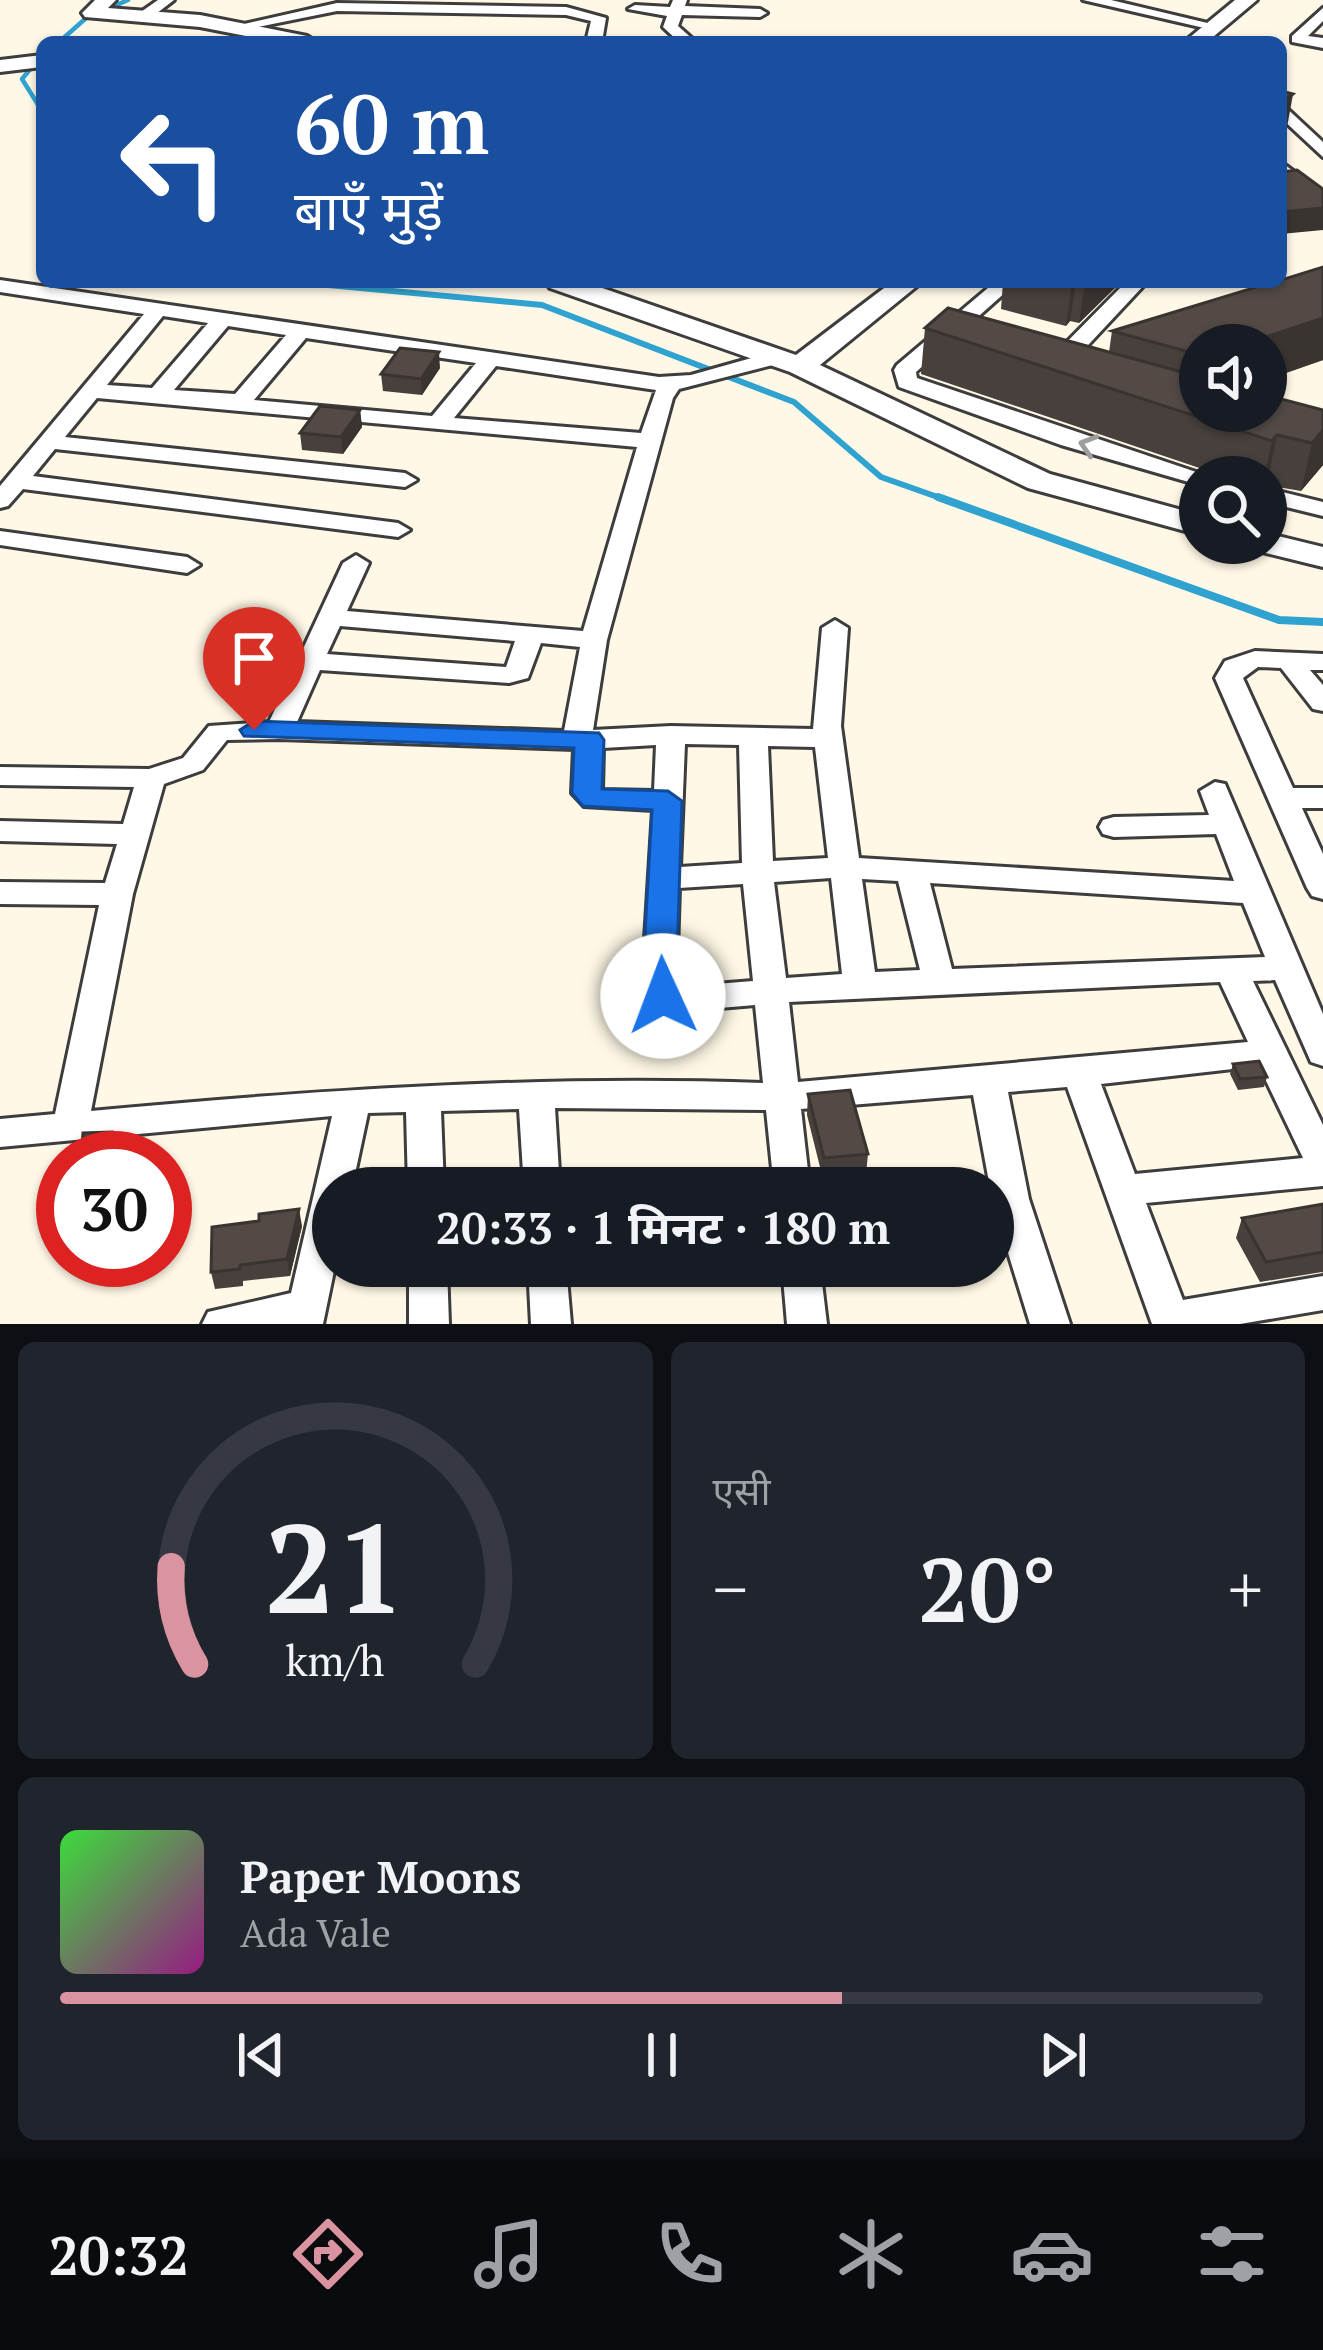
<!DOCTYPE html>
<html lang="hi">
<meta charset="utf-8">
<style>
body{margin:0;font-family:"PT Serif","Noto Sans Devanagari",serif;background:#20242c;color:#f1f3f6;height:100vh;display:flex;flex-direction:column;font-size:45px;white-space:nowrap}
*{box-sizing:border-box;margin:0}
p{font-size:39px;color:#9ea1a6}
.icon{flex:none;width:66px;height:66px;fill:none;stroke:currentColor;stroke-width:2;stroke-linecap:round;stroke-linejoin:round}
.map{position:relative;height:1324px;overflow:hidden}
.side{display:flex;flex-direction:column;gap:18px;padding:18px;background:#0d0f14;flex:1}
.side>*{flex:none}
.hud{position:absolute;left:36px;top:36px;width:1251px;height:252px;border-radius:18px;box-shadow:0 3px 9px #0004;background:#1a4fa0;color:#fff;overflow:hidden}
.controls{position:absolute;left:1179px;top:324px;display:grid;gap:24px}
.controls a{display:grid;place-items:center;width:108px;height:108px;border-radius:50%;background:#171b24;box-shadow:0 3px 9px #0004;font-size:60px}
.speed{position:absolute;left:36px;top:1131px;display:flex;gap:24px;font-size:60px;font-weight:700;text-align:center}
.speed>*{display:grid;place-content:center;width:156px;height:156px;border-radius:50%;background:#171b24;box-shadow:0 3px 9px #0004;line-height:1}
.speed .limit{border:18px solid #d22;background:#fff;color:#111}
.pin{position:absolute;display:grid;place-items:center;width:102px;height:102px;color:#fff;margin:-123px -51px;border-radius:50% 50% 50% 0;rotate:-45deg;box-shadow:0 0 12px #0007}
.pin .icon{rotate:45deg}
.me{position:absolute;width:132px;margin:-66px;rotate:358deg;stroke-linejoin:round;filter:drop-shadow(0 0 9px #0008)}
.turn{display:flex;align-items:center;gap:42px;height:252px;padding:0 60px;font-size:54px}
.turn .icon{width:156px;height:156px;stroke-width:2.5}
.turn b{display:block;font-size:84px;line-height:102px}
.big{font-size:90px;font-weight:700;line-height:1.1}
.side .widget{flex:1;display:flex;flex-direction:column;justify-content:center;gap:18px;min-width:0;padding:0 42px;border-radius:18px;background:#20242c}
.side .dial{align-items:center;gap:0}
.dial svg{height:312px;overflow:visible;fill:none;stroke:#363941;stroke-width:7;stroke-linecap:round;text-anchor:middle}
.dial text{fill:#f1f3f6;stroke:none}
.song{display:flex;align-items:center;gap:36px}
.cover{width:144px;height:144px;border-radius:18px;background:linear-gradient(135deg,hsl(120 70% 55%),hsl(310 70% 35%))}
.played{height:12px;border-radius:6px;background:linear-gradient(90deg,#d994a0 65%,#363941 65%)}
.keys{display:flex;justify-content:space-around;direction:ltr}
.heat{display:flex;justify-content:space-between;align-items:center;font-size:66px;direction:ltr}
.side .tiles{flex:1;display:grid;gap:18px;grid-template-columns:1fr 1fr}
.widget:last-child{grid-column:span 2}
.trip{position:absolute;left:312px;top:1167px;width:702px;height:120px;border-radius:60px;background:#171b24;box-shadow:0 3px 9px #0004;font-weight:700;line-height:120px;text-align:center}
.dock{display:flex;height:192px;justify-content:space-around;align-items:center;background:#090b0e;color:#9ea1a6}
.dock .icon{width:84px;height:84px}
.dock .on{color:#d994a0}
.dock b{font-size:54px;color:#f1f3f6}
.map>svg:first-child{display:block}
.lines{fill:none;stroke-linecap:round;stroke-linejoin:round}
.stream-far2{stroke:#30a2d0;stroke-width:4.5}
.stream-far1{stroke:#30a2d0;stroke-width:6}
.stream{stroke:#30a2d0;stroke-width:8}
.minor-casing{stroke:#3d3d3d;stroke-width:6}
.tertiary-casing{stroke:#3d3d3d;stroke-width:6}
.minor{fill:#fff;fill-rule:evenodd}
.tertiary{fill:#fff;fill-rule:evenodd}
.wall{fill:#47403c}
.shaded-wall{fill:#3a3431}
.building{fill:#534a46;stroke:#3a3431;stroke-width:3}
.oneway{stroke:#9d9d9d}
.route{fill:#1a73e8;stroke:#114b97;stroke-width:3}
</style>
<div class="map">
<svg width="1323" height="1324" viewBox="0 0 1323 1324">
<rect width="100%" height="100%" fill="#fff8e7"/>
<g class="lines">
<path class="stream-far2" d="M59,42L85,19L128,0
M42,55L22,79L42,111"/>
<path class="stream-far1" d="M296,282L542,305L794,402L881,477L946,500"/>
<path class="stream" d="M938,497L1279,620L1323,622"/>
<defs>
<path id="minor" d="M158,0H174L148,20H138V14Z
M673,0H687L685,6L760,9L767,13L760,17L682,15L678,26L696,42H679L663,27L667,16L628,9L635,5L670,7Z
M1083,0H1111L1220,26L1213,30Z
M337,3L566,7L606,18L602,42H586L591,21L566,15L337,11L238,31L231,27Z
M1323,8V21L1308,36L1323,38V48L1292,42V36Z
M1281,103L1323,142V157L1281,118Z
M1281,162L1323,193V207L1281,176Z
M0,280L659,377L691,375L776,351L784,352V362L679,389L673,398L607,640L593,730L671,726L813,729L822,628L835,620L848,628L841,726L859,858L1234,881L1216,834L1114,837L1103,834L1099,827L1103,820L1114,817L1209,815L1200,791L1215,782L1225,784L1323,1014V1066L1311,1062L1275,980L1253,981L1323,1125V1186L1146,1203L1183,1300L1323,1276V1310L1240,1324H1152L1067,1087L1008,1092L1029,1199L1070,1324H1030L993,1204L973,1095L801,1109L810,1188H774L766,1110L555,1108L560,1188H524L519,1109L441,1111L444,1188H408L406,1112L368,1113L352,1188H333L335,1266L323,1324H202L208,1312L291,1293L332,1116L0,1147V1119L55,1114L99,905L0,904V882L105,883L117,844L0,841V821L123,824L134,787L0,785V767L149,769L183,758L209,726L269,722L343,563L356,555L369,563L347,611L583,631L637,447L97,398L65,437L405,473L417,480L405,487L55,449L33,476L398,523L410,530L398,537L23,489L8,506L0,508V486L144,314L0,292ZM163,316L208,323L152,388L107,385ZM228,326L286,335L235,394L174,390ZM306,338L476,363L432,416L254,400ZM496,366L656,390L641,433L454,418ZM340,626L515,641L506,667L327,654ZM541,643L580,647L564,731L297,722L320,670L509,683L528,678ZM279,739L574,749L572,793L584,806L653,810L642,988L660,1009L672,1012L755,1005L763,1083C538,1075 316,1090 91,1111L133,894L164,784L203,770L227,740ZM685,744L739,745L742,863L680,867ZM656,745L654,791L602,790L603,748ZM768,746L815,747L828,858L773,861ZM831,878L842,974L786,978L774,882ZM862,879L898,881L920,970L875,972ZM930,883L1243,903L1265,957L952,969ZM743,884L753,981L679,987L676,984L679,888ZM1220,982L1248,1042L798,1082L789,1002ZM1259,1066L1303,1158L1135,1174L1101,1084Z
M995,282H1017L916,372L917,378L1211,477H1200V485L1192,483L1061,445L899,387L894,370L897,365Z
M1126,282H1147L1062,373H1046V363Z
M1266,488L1323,502V516L1266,502Z
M0,531L187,557L200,565L187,573L0,545Z
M1255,651L1323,654V670H1310L1323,685V711L1313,709L1281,668L1258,667L1243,678L1293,788H1323V808H1302L1323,854V899L1312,896L1307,888L1215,678L1225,661Z
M409,1266H447L449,1324H409Z
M528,1266H566L571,1324H531Z
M782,1266H820L827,1324H787Z"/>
<path id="tertiary" d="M95,0H116L108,8L200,15L307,36L317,42H276L200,27L85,17L82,13Z
M1235,0H1257L1207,42H1184Z
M42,55V67L0,72V60Z
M546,282H585L796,355L892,282H922L820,365L1050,474L1200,515V535L1028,488L790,372L550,288Z
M1266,533L1323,547V567L1254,550L1250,543H1266Z"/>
</defs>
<use href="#minor" class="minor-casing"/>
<use href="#tertiary" class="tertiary-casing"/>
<use href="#minor" class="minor"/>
<use href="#tertiary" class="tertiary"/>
</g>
<path class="wall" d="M1323,267V360L1266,380L1200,345V411L1323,410V465L1301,491L1266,485V477H1226L921,374L925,328L1109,352L1112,331Z
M1003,282H1121L1079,323L1070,321L1066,326L1001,309Z
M440,368L422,395L383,391L381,374Z
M360,410L362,427L343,454L302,450L300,433Z
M1233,1064L1267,1077L1264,1087L1238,1090L1230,1074Z
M808,1094L868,1154L866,1174L823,1179L807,1115Z
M1323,1204V1273L1322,1272L1260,1282L1236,1238L1242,1218Z
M302,1226L290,1276L243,1281V1286L215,1289L211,1272Z"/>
<path class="shaded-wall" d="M1293,94L1286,133L1281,137V104Z
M1323,208V230L1281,234V212Z
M1072,282H1076L1070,321L1066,326Z
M1085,282H1121L1079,323Z
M1323,318V360L1266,380V345H1255L1257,340Z
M439,352L440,368L422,395L421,379Z
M360,410L362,427L343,454L341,437Z
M1323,430V465L1301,491L1312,443Z
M1277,435L1267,484L1266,485V477H1264L1272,441Z
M112,1132L115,1142L114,1158H110Z
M299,1209L302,1226L290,1276L287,1259Z"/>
<path class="building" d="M1281,91L1293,94L1281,104Z
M1297,170L1323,189V208L1281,212V172Z
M1323,267V318L1257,340L1261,343L1255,345H1200V355L1112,331L1273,282H1281V280Z
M948,308L1200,377V411H1266V395L1323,410V430L1312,443L1277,435L1272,441L925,328Z
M400,348L439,352L421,379L381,374Z
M320,406L360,410L341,437L300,433Z
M1259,1061L1267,1077L1240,1079L1233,1064Z
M850,1090L868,1154L824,1158L808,1094Z
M112,1132L110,1158H81L83,1133Z
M1323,1204V1252L1266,1262L1242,1218Z
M299,1209L287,1259L240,1265V1269L211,1272L212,1227L259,1221V1214Z"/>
<defs><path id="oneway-chevron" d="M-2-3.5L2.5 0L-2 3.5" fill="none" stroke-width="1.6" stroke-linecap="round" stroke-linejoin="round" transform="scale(3)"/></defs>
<use class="oneway" href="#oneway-chevron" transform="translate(1088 445) rotate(-163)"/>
<path class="route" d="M254,721L599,733L604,740L602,789L668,791L682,801L676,988L680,996L675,1004H651L642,988L652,810L583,806L572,793L574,748L244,736L240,730Z"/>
</svg>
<div class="controls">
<a><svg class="icon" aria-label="sound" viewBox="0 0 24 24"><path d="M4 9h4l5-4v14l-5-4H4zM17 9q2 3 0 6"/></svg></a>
<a><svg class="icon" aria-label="search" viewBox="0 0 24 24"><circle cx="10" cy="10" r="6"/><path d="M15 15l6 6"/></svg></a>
</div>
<div class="speed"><div class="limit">30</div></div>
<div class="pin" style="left:254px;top:730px;background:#d93025"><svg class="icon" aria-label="arrive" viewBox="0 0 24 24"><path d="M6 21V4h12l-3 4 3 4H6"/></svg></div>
<svg class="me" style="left:663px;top:996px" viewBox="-20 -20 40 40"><circle r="19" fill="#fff"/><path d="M0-13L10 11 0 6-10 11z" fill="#1a73e8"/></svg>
<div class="trip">20:33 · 1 मिनट · 180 m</div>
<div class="hud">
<div class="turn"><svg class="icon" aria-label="left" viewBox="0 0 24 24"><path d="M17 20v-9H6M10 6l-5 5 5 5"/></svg><div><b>60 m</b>बाएँ मुड़ें</div></div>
</div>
</div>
<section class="side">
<div class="tiles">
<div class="widget dial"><svg viewBox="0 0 100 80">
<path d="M14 69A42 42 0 1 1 86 69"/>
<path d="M14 69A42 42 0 0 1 8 44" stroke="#d994a0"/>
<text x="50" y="56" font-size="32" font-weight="700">21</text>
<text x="50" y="72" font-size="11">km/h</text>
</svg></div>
<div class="widget"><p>एसी</p>
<div class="heat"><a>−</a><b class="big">20°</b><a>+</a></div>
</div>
<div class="widget">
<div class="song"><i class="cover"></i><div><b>Paper Moons</b><p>Ada Vale</p></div></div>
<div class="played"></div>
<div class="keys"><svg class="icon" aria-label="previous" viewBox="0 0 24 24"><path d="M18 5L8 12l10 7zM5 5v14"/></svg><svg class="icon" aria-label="pause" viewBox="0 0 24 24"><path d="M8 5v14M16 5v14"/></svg><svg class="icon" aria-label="next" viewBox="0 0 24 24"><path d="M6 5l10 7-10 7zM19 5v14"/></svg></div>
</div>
</div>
</section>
<nav class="dock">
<b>20:32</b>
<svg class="icon on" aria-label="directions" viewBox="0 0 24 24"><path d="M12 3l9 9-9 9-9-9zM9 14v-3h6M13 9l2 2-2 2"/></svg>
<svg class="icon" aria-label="music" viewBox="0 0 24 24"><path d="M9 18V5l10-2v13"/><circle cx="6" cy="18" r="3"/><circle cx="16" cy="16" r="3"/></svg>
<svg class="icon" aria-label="phone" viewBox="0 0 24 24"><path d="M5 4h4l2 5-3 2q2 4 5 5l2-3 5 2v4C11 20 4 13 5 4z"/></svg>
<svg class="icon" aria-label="climate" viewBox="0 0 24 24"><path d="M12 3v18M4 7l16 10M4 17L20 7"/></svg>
<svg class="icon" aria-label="car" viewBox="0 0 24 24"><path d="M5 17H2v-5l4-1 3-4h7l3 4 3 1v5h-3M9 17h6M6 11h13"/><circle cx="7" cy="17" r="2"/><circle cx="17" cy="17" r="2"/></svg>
<svg class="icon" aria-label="filters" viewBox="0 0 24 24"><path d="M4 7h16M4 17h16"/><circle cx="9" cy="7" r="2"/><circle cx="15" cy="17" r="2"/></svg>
</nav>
